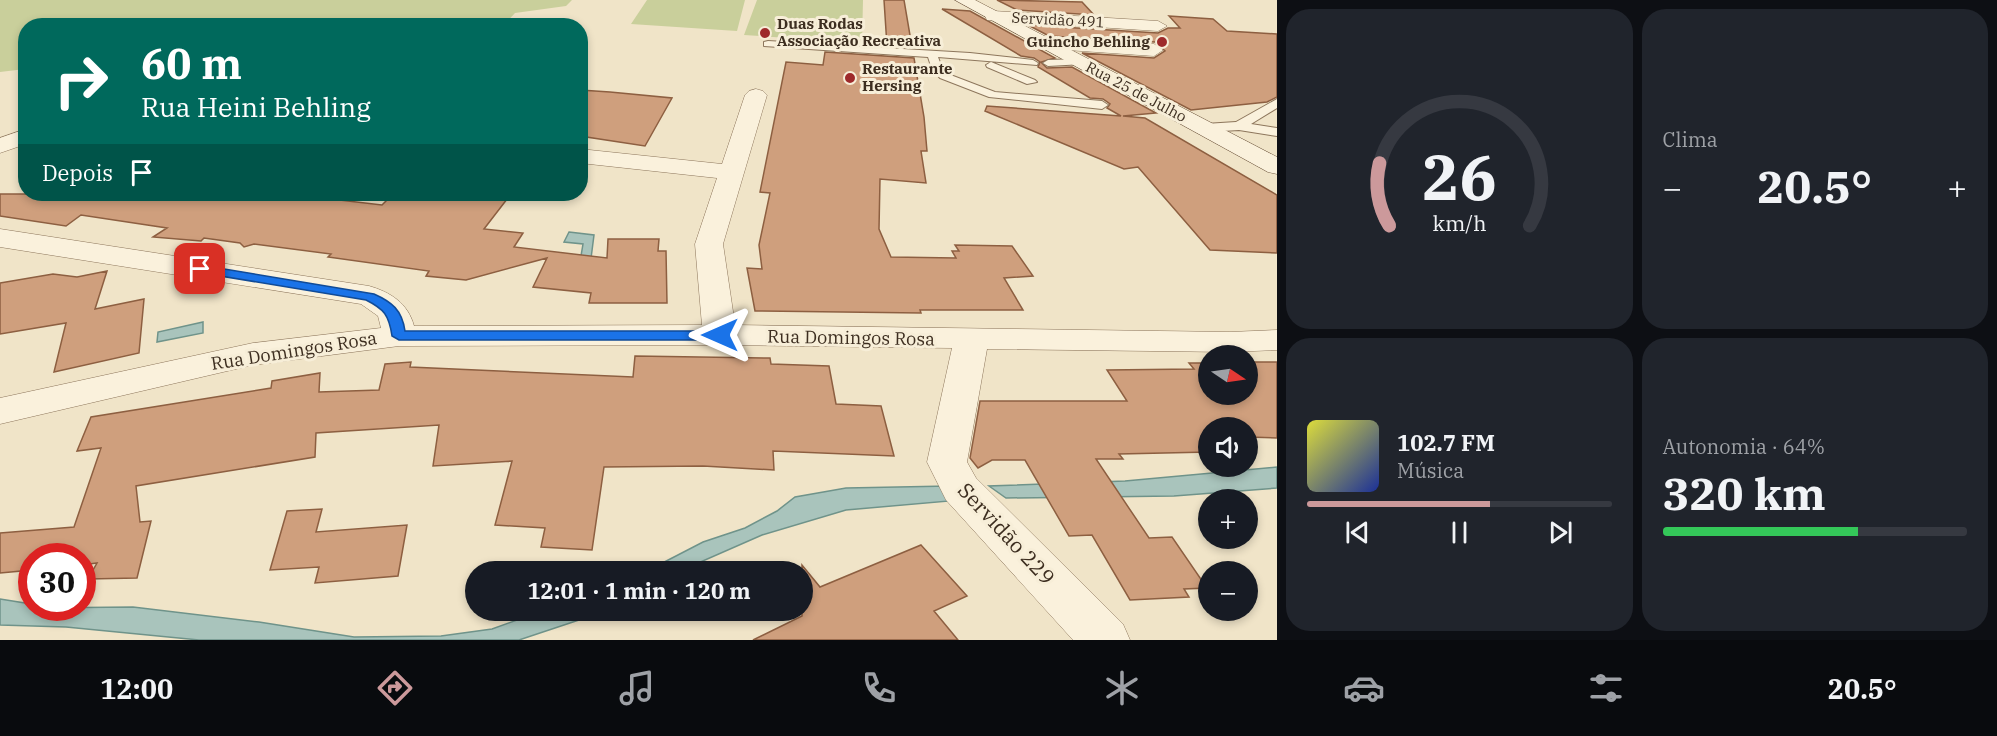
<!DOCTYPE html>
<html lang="pt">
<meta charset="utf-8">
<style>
body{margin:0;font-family:"IBM Plex Serif",serif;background:#20242c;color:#f1f3f6;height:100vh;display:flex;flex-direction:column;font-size:22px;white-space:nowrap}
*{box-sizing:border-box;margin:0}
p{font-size:20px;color:#9ea1a6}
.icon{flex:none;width:33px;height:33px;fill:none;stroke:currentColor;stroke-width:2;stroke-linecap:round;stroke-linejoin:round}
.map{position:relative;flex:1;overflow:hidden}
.side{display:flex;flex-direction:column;gap:9px;padding:9px;background:#0d0f14;width:720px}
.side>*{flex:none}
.guide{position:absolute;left:18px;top:18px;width:570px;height:183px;border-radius:24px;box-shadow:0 3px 9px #0003;background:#00695c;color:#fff;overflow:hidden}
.needle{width:39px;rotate:103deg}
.tools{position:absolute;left:1198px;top:345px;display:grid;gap:12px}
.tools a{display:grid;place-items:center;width:60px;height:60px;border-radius:50%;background:#171b24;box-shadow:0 3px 9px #0003;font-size:30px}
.speed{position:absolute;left:18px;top:543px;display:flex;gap:12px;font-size:30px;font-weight:700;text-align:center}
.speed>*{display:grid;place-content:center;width:78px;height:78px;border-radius:50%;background:#171b24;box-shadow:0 3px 9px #0003;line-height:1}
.speed .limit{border:9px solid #d22;background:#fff;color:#111}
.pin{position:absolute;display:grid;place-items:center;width:51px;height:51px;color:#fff;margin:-26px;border-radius:12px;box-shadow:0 3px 9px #0006}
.me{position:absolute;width:66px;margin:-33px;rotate:270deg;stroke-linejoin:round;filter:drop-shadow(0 0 4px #0008)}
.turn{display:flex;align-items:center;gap:21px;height:126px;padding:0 24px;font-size:27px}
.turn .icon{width:78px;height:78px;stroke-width:2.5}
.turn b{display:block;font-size:42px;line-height:51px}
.then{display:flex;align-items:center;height:57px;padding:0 24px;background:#0003;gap:12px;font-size:22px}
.big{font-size:45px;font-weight:700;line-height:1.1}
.side .tile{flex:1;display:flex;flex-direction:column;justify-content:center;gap:9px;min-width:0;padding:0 21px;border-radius:24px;background:#20242c}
.side .dial{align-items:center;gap:0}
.dial svg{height:156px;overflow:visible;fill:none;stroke:#363941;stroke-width:7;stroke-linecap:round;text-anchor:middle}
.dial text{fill:#f1f3f6;stroke:none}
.song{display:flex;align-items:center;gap:18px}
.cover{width:72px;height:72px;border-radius:9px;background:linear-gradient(135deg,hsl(60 70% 55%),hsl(230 70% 35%))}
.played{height:6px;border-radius:3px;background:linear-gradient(90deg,#cc999b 60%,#363941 60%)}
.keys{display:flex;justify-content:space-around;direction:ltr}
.heat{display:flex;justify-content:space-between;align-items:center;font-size:33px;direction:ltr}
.charge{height:9px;border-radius:4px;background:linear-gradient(90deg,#34c759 64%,#363941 0)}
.side .tiles{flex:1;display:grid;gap:9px;grid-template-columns:repeat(2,1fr)}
.trip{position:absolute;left:465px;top:561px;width:348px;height:60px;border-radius:30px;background:#171b24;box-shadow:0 3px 9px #0003;font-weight:700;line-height:60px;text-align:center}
.tab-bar{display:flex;height:96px;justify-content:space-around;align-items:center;background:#090b0e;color:#9ea1a6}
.tab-bar .icon{width:42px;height:42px}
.tab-bar .current{color:#cc999b}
.tab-bar b{font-size:27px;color:#f1f3f6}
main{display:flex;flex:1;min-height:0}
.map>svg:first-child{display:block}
.green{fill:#c9cf9b}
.water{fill:#a9c4bc;stroke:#6f938a;stroke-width:1.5}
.building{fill:#cf9f7d;stroke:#8d5f41;stroke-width:1.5}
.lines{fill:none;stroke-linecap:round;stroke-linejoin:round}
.lane-casing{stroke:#8d765c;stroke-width:2}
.street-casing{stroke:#8d765c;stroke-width:1}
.secondary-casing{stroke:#6f573f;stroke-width:1}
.lane{fill:#faf1dc;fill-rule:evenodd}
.street{fill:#faf1dc;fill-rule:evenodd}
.secondary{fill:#faf1dc;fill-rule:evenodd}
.route{fill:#1a73e8;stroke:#114b97;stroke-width:1.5}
.poi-dot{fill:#9e2a2b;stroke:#f7eed8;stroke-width:2}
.labels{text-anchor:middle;stroke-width:6;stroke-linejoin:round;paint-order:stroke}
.far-street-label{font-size:15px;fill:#3d2e20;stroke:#f7eed8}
.far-poi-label{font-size:15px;font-weight:bold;fill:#3d2e20;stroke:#f7eed8;text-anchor:start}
.street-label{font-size:18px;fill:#3d2e20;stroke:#f7eed8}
.near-street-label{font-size:21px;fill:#3d2e20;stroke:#f7eed8}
</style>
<main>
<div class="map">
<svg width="1277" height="640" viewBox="0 0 1277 640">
<rect width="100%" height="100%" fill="#f0e4c8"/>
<path class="green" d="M0,0H572L566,6L515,13L503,26H26L25,69L0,72Z
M647,0H745L737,31L631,24Z
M757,0H863L862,43L744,35Z"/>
<path class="water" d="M569,232L594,235L589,274H578L583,244L564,242Z
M203,322V333L157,342L158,332Z
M1277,467V488L1174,496L1006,498L989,486L1125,481Z
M949,486L961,500L846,510L762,535L680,571L645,572L703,542L745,528L777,511L795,497L846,488Z
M0,599L31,604L32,608L133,607L259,622L354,637L441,636L492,629L542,611H606L519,640H199L66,627L0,625Z"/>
<path class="building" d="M884,0H904L912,47L887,46Z
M997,0L1082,2L1094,15L1017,10Z
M942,9L970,11L1055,58L1041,62L1047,68L1072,67L1156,113L1123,116L1145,118L1277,195V253L1210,250L1138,167L1124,169L985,111L987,106L1121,116L1107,108L1110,104L1103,99L1090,98L1038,67L1040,62L1034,58L1021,56Z
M1169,16L1213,19L1227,31L1277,34V97L1267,102L1191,110L1082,53L1154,58L1165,51L1155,42L1049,36L1028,25L1158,33L1168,28H1180Z
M825,52L914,58L924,117L927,151H921L926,183L880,179L879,229L891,257L956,258L952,251H959L955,245L1012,246L1033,276L1004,278L1023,310H920L921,313L755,311L747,268L762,269L759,245L770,193L760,192L786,62L823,65Z
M580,90L610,92L672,98L645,146L580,136Z
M0,194H288L382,205L393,194H511L484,229L523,233L514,247L607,258L608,239H659L658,251H666L667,303H589L591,293L533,287L547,258L466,280L426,276L429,271L328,257L331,254L254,244L244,247L240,243L204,238L201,241L153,237L167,228L81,215L66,226L0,216Z
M107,271L95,309L144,299L139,353L54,372L66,323L0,334V283L53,274L77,277Z
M635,356L770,358L771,364L829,366L836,404L881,406L894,456L773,451L774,470L703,466L604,467L592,550L541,547L545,528L495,525L512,461L433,466L439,425L316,433L315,457L136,486L140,522L151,521L137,578L88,579L97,563L82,565V556H32V570L0,573V533L74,527L101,448L77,451L91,417L271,388L272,381L320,373L319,392L379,390L385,364L411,362L410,367L633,377Z
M1248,362H1277V438L1248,437V428H1209V452L1119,454L1123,459H1096L1149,538L1172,537L1207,588L1184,589L1189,597L1130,600L1092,535L1069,536L1025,460H992L978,468L970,458L980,401H1127L1107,370L1194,369L1189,363H1209V394H1248Z
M322,509L316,532L407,525L398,576L315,583L319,567L270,570L287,511Z
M921,545L967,596L934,611L958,640H753L802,616V565L820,587Z"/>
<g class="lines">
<defs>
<path id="lane" d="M768,41L970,53L1033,60L1038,63L1037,65L938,57L942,68L948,74L995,92L1102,101L1108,105L1102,109L989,97L940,78L932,69L928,57L764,46V42Z
M1080,59L1084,60V64L1048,66L1043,63L1048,60Z
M991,62L1035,80L1037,82L1027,84L987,67L986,65Z
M1277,99V108L1251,124L1277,128V136L1239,130L1205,132L1199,128L1205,124L1236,122Z"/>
<path id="street" d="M993,11L1158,21L1167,26L1158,31L987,20L985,16Z
M1045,38L1154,44L1163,50L1154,56L1038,48L1036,44L1038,40Z
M756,89L763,91L767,95L723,244L735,325L1230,332L1277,330V350L1230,352L987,349L967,462L976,478L1123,624L1130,640H1073L946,500L927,462L952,348L720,345L399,346L253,365L0,424V398L253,343L381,328L378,316L361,304L0,247V229L369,286C390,292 408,303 414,326L702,325L695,244L717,178L580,163V149L722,164L745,95L749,91Z
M26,129V144L0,153V138Z"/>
<path id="secondary" d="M955,0H975L1277,157V174L1268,172Z"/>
</defs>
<use href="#lane" class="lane-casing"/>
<use href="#street" class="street-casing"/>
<use href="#secondary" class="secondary-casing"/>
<use href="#lane" class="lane"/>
<use href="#street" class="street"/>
<use href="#secondary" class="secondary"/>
</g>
<path class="route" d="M200,265L374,294C392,302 402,310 405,331H720L727,335L720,340H399L392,336C389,315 384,309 366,300L196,272L194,269Z"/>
<g class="poi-dot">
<circle cx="765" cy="33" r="6"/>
<circle cx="1162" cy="42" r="6"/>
<circle cx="850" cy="78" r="6"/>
</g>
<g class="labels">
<g class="far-street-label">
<text transform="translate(1058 20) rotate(3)" y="5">Servidão 491</text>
<text transform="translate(1136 92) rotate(28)" y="5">Rua 25 de Julho</text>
</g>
<g class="far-poi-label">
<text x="777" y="29">Duas Rodas<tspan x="777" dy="17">Associação Recreativa</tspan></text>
<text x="1150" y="47" text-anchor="end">Guincho Behling</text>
<text x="862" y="74">Restaurante<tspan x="862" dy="17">Hersing</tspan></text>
</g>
<g class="street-label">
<text transform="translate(851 338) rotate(1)" y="6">Rua Domingos Rosa</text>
<text transform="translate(294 351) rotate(-9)" y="6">Rua Domingos Rosa</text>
</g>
<g class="near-street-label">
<text transform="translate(1006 534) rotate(47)" y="7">Servidão 229</text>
</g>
</g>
</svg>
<div class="tools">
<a><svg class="needle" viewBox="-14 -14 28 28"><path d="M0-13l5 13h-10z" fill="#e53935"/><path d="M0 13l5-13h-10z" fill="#9ea1a6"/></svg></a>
<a><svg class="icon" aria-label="sound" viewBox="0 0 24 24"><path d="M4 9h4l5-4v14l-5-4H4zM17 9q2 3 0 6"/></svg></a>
<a>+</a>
<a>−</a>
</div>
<div class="speed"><div class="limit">30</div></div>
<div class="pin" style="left:200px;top:269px;background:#d93025"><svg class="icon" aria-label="arrive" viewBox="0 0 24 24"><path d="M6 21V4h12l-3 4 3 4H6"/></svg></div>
<svg class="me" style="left:720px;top:335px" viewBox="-20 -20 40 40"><path d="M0-17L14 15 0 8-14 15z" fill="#1a73e8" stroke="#fff" stroke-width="4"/></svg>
<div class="trip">12:01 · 1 min · 120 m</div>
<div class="guide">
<div class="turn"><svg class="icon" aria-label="right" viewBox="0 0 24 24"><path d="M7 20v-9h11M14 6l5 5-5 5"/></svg><div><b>60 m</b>Rua Heini Behling</div></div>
<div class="then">Depois<svg class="icon" aria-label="arrive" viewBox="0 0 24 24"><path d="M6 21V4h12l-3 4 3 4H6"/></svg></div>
</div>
</div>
<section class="side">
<div class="tiles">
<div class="tile dial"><svg viewBox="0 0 100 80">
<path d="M14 69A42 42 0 1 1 86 69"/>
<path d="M14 69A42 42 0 0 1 9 37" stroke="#cc999b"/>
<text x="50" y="56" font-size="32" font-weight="700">26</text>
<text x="50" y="72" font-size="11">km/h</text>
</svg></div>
<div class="tile"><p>Clima</p>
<div class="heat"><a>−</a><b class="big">20.5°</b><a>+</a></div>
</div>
<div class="tile">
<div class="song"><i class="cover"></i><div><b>102.7 FM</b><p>Música</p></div></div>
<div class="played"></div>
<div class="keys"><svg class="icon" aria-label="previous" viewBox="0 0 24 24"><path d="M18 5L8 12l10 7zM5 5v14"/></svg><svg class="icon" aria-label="pause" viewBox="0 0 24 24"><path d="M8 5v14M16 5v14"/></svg><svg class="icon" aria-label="next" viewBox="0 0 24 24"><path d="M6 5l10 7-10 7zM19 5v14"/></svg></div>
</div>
<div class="tile"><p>Autonomia · 64%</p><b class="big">320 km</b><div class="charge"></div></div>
</div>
</section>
</main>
<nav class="tab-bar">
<b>12:00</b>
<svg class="icon current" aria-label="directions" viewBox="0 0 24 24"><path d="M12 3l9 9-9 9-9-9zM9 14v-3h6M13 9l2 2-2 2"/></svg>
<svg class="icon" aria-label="music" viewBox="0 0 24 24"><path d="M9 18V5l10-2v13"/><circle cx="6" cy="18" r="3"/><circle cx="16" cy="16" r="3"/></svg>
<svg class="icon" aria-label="phone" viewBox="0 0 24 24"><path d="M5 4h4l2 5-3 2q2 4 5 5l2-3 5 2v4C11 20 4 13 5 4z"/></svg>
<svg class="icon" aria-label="climate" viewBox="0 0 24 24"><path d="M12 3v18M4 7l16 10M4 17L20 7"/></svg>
<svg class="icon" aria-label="car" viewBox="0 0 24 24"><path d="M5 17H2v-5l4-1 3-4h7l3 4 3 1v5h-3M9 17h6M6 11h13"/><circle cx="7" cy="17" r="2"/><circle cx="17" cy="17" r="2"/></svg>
<svg class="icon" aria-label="filters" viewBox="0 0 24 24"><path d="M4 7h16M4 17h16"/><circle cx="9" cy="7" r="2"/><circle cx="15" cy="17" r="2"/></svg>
<b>20.5°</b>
</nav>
